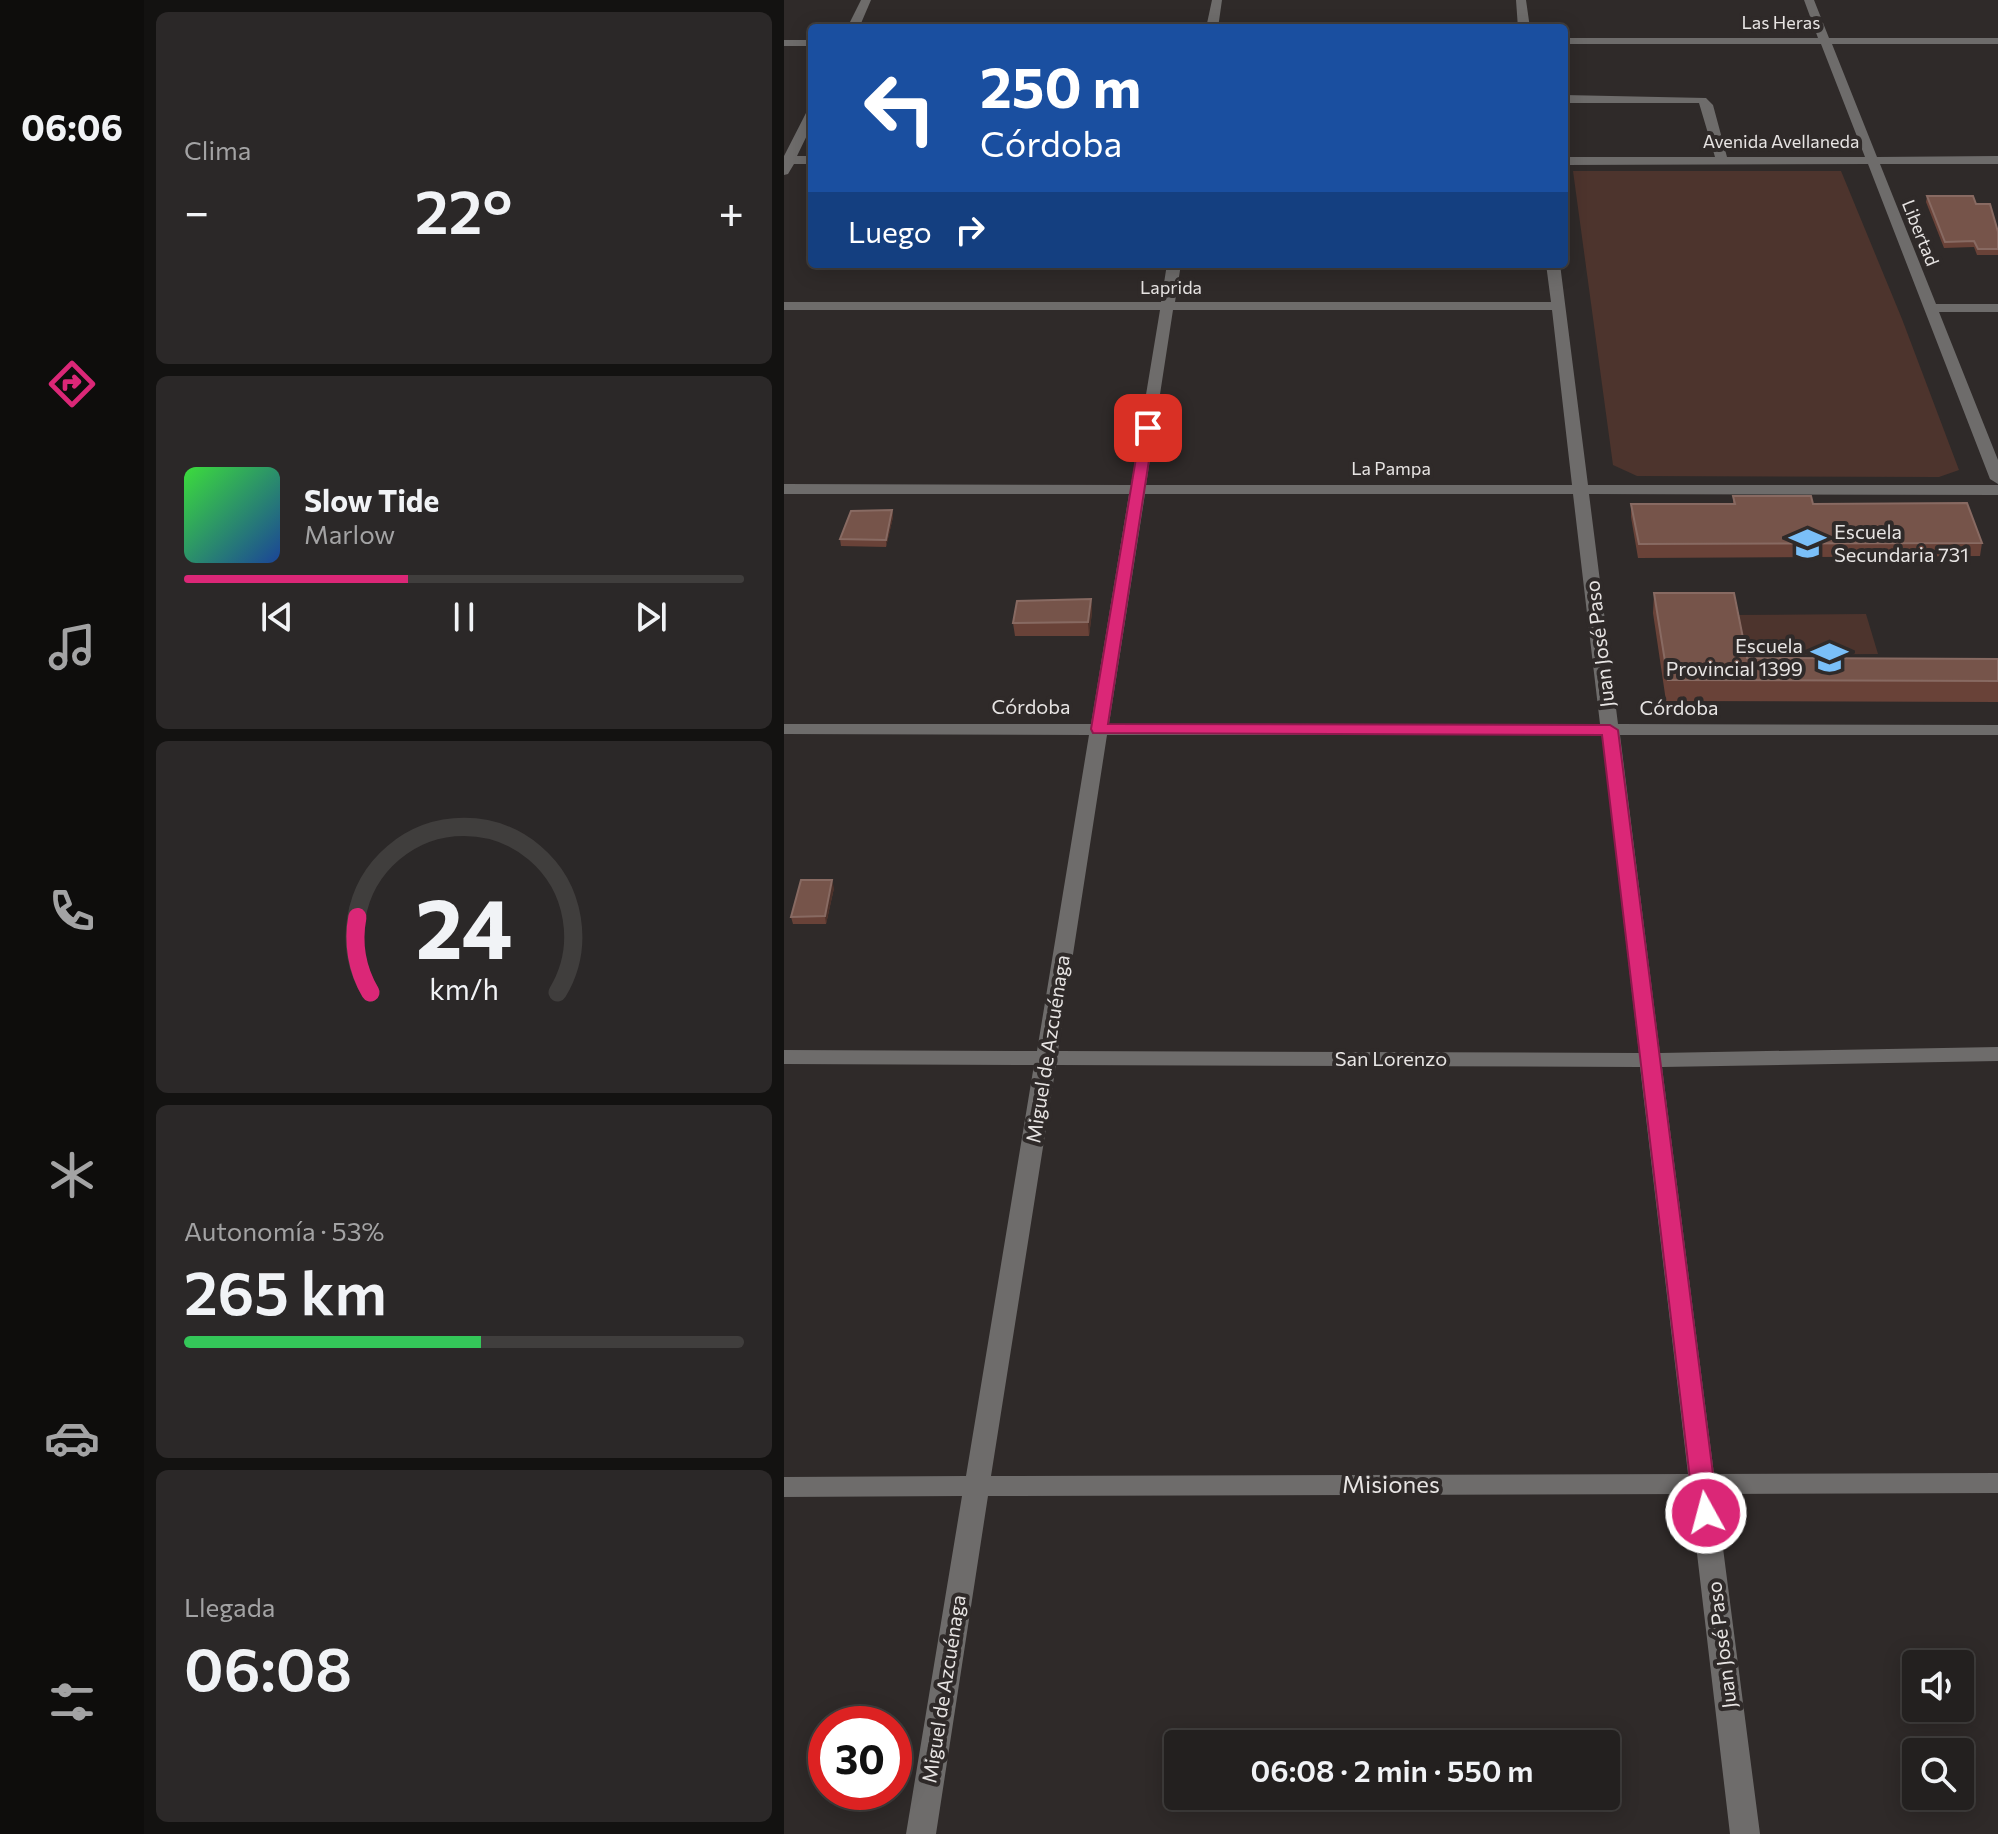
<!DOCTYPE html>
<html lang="es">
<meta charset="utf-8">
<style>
body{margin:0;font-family:Commissioner,sans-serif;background:#2b2828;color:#f1f3f6;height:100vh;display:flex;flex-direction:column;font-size:30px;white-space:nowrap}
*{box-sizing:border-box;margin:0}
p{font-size:26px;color:#a3a3a4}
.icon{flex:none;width:44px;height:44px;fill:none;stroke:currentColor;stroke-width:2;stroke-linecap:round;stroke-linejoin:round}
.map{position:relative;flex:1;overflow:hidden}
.panel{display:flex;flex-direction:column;gap:12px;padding:12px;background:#131211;width:640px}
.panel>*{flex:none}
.top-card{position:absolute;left:24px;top:24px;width:760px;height:244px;border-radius:8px;box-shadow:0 4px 20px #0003,0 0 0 2px #403e3d;background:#1a4fa0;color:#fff;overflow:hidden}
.controls{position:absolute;left:1118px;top:1650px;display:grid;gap:16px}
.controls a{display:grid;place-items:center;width:72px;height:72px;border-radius:8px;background:#23201f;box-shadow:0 4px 20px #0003,0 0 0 2px #403e3d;font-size:40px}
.speed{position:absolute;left:24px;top:1706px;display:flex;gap:16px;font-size:40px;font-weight:700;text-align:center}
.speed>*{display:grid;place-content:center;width:104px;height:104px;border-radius:50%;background:#23201f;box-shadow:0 4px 20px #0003,0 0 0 2px #403e3d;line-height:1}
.speed .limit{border:12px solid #d22;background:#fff;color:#111}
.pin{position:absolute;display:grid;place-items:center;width:68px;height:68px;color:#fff;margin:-34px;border-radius:16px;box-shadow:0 4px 12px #0006}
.me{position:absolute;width:88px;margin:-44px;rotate:353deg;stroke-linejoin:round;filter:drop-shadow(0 0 6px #0008)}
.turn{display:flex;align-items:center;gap:28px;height:168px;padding:0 40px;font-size:36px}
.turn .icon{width:104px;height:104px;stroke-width:2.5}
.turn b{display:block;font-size:56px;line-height:68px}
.then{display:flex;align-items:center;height:76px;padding:0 40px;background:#0003;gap:16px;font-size:30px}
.big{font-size:60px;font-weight:600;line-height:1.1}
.panel .tile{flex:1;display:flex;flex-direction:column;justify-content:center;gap:12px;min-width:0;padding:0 28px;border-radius:12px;background:#2b2828}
.panel .dial{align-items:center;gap:0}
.dial svg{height:208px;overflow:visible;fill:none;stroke:#403e3d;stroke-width:7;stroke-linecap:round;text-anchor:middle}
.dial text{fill:#f1f3f6;stroke:none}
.song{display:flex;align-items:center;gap:24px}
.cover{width:96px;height:96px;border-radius:12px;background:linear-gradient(135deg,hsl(120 70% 55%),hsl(220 70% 35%))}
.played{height:8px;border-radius:4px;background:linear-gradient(90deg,#db2777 40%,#403e3d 40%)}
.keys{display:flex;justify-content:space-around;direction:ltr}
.heat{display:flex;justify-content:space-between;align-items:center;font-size:44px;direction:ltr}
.charge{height:12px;border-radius:6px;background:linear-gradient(90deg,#34c759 53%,#403e3d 0)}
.trip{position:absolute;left:380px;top:1730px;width:456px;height:80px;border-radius:8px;background:#23201f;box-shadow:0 4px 20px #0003,0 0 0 2px #403e3d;font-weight:600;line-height:80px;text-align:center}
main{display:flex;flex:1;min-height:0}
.dock{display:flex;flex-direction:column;width:144px;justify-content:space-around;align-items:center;background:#0e0d0c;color:#a3a3a4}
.dock .icon{width:56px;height:56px}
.dock .on{color:#db2777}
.dock b{font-size:36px;color:#f1f3f6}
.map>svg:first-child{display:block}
.green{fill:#4d342d}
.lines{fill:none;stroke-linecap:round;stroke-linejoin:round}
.minor{fill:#6e6c6b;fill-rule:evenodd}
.wall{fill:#694238}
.shaded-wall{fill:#4c312a}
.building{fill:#76544a;stroke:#886a62;stroke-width:2}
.route{fill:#db2777;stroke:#8e194d;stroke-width:2}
.labels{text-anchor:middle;stroke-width:8;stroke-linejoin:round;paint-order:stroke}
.far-street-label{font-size:18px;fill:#e7e4e3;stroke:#2f2a29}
.poi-label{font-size:20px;fill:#e7e4e3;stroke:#2f2a29;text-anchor:start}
.street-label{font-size:20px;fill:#e7e4e3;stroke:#2f2a29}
.near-street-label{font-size:24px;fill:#e7e4e3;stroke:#2f2a29}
</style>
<main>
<nav class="dock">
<b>06:06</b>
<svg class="icon on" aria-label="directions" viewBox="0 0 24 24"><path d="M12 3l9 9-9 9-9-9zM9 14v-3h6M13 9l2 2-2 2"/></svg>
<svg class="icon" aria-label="music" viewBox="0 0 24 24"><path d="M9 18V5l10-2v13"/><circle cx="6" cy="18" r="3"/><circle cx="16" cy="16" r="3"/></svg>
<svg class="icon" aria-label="phone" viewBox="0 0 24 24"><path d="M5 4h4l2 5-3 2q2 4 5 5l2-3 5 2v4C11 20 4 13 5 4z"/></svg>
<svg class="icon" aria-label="climate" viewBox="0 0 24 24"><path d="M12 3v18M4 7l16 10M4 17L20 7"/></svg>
<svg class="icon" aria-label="car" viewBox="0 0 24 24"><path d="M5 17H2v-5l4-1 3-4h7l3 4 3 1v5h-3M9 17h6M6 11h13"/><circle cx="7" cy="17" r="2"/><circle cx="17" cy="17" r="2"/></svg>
<svg class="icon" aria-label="filters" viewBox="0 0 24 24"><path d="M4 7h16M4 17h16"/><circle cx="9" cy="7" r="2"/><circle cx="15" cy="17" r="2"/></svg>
</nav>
<section class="panel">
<div class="tile"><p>Clima</p>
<div class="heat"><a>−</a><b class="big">22°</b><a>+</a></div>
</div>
<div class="tile">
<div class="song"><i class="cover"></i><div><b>Slow Tide</b><p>Marlow</p></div></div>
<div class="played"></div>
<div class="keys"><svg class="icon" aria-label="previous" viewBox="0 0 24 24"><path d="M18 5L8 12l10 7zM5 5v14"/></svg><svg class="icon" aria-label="pause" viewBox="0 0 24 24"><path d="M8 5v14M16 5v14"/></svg><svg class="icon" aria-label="next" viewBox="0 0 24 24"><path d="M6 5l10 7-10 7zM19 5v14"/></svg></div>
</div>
<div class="tile dial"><svg viewBox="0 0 100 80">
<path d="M14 69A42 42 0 1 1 86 69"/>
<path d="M14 69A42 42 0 0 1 9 40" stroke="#db2777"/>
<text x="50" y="56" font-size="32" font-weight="700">24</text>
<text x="50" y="72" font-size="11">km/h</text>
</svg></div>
<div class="tile"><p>Autonomía · 53%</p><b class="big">265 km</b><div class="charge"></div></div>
<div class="tile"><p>Llegada</p><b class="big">06:08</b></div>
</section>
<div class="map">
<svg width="1214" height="1834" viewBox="0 0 1214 1834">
<rect width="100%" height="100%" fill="#2f2a29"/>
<path class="green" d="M789,171H1057L1118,319L1175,470L1155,477L853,476L829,465Z
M1082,614L1094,654L958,655L949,615Z"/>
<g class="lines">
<path class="minor" d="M77,0H87L75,28H63Z
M428,0H438L434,28H422Z
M732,0H742L746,28H734Z
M1020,0H1030L1045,38H1214V44H1048L1093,157L1214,156V164H1096L1152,304H1214V312H1155L1214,460V484L1206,479L1084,164L780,165V157H931L915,103H780V95L922,98L929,105L943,157H1081L1037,44H780V38H1034Z
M0,40H28V46H0Z
M28,109V125L13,156H28V164H10L4,174L0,175V156L22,113Z
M383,264H397L391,302H767L762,264H776L804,485H1214V495L805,494L834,724L1214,725V735H836L876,1053L1214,1047V1061L878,1067L930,1474L1214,1473V1493L932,1494L976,1834H946L906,1494L204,1496L152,1834H122L178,1496L0,1497V1477L182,1476L250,1065L0,1064V1050L253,1051L305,735L0,734V724H307L345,494H0V484L347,485L376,310H0V302H377ZM389,310H768L788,485H362ZM361,494H789L816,724H325ZM323,735H818L855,1053L274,1051ZM272,1065L856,1067L904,1474L207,1476Z"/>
</g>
<path class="wall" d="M1143,196L1192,204L1214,232V255H1193L1190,247L1160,248L1142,202Z
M949,496L1029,504L1198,543L1196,556L854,558L847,517V504H949Z
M108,510L109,517L102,547L57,546L56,539Z
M870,593L963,658L1214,659V702L882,701L869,613Z
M307,599L308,612L305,636H231L229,623Z
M50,888L42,924H9L7,917Z"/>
<path class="shaded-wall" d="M108,510L109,517L102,547V540Z
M307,599L308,612L305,636L304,622Z
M48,880L50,888L42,924L41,916Z"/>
<path class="building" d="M1143,196H1189L1192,204H1206L1214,232V249H1194L1190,241L1161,242Z
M949,496H1027L1029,504L1183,503L1198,543L855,544L847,504H951Z
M108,510L102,540L56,539L67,511Z
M870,593H950L963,658L1214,659V681L884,680Z
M307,599L304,622L229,623L233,601Z
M17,880H48L41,916L7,917Z"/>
<path class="route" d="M364,424L370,428L324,724L826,725L834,730L934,1513L930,1519L922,1522L913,1519L910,1513L818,735L309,733L307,729L357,428Z"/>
<defs>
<symbol id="school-bare" viewBox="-9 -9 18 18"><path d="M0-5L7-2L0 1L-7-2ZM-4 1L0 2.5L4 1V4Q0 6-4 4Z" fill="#7abff8" stroke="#2f2a29" stroke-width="2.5" paint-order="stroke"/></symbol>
</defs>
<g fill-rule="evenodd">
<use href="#school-bare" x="998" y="518" width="51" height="51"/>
<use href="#school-bare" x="1020" y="632" width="51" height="51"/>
</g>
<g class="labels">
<g class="far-street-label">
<text x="997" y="29">Las Heras</text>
<text x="997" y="148">Avenida Avellaneda</text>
<text transform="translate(1136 233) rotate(68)" y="6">Libertad</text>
<text x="387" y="294">Laprida</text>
<text x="607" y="475">La Pampa</text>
</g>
<g class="poi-label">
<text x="1050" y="539">Escuela<tspan x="1050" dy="23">Secundaria 731</tspan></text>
<text x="1019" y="653" text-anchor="end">Escuela<tspan x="1019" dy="23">Provincial 1399</tspan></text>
</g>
<g class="street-label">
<text transform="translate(816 644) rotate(-97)" y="7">Juan José Paso</text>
<text x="247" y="714">Córdoba</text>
<text x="895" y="715">Córdoba</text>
<text transform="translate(264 1049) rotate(-81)" y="7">Miguel de Azcuénaga</text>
<text x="607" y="1066">San Lorenzo</text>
<text transform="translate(938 1645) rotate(-97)" y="7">Juan José Paso</text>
<text transform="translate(160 1689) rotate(-81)" y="7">Miguel de Azcuénaga</text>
</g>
<g class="near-street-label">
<text x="607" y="1493">Misiones</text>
</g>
</g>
</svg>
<div class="controls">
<a><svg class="icon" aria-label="sound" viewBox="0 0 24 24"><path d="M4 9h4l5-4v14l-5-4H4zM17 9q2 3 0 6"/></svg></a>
<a><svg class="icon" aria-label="search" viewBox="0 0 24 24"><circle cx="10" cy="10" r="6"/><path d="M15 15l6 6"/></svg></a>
</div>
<div class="speed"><div class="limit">30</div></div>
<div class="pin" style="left:364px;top:428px;background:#d93025"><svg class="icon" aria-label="arrive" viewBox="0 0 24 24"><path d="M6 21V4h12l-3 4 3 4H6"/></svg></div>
<svg class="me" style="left:922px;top:1513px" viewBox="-20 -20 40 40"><circle r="17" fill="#db2777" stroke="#fff" stroke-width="3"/><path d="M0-11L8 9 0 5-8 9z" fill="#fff"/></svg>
<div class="trip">06:08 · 2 min · 550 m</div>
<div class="top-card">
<div class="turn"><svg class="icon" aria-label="left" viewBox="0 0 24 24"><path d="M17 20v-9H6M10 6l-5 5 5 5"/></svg><div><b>250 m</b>Córdoba</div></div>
<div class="then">Luego<svg class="icon" aria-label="right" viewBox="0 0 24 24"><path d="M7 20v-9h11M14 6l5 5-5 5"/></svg></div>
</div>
</div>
</main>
